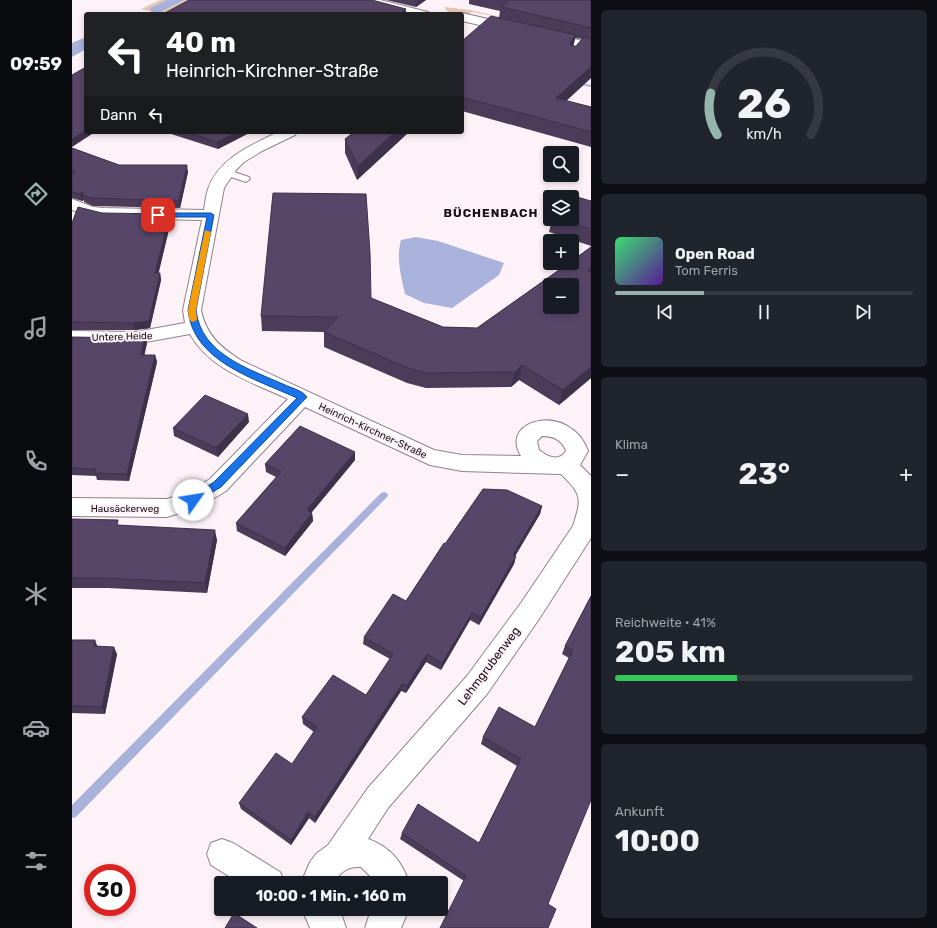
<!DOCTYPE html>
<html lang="de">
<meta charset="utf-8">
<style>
body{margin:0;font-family:Rubik,sans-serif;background:#20242c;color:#f1f3f6;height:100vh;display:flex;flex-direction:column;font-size:15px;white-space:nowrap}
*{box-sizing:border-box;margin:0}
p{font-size:13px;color:#9ea1a6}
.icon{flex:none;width:22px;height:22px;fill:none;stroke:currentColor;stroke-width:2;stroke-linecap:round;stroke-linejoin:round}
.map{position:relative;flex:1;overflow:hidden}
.sheet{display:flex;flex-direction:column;gap:10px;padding:10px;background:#0d0f14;width:346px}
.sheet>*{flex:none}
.top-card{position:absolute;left:12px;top:12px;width:380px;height:122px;border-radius:4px;box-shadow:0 2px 6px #0003;background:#202124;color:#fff;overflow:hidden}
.fabs{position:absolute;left:471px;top:146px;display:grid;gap:8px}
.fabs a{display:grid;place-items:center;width:36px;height:36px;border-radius:4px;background:#171b24;box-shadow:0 2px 6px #0003;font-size:20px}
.speed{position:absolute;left:12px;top:864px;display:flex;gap:8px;font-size:20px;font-weight:700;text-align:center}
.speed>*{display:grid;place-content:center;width:52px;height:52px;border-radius:50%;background:#171b24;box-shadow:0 2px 6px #0003;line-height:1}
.speed .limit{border:6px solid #d22;background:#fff;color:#111}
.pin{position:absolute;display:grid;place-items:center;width:34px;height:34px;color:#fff;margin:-17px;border-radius:8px;box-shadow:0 2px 6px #0006}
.me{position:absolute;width:44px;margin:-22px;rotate:58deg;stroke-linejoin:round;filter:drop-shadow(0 0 3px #0008)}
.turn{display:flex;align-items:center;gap:14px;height:84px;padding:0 16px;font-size:18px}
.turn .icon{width:52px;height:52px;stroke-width:2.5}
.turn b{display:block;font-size:28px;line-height:34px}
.then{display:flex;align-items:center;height:38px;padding:0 16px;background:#0003;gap:8px;font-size:15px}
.big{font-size:30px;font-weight:700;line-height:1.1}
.sheet .tile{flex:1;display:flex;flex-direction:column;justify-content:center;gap:6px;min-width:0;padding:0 14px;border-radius:6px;background:#20242c}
.sheet .dial{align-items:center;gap:0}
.dial svg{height:104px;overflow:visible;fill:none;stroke:#363941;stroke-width:7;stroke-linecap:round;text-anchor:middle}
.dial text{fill:#f1f3f6;stroke:none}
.song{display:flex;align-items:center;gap:12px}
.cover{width:48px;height:48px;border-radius:6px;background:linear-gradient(135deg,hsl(140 70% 55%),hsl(270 70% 35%))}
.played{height:4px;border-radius:2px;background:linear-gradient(90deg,#96b4ae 30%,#363941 30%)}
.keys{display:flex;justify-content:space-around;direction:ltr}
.heat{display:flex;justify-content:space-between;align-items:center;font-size:22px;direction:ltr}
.charge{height:6px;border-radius:3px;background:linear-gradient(90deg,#34c759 41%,#363941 0)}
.trip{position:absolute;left:142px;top:876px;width:234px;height:40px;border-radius:4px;background:#171b24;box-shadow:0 2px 6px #0003;font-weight:700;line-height:40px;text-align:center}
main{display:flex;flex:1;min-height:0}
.tabs{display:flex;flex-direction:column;width:72px;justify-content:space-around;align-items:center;background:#090b0e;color:#9ea1a6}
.tabs .icon{width:28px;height:28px}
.tabs .current{color:#96b4ae}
.tabs b{font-size:18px;color:#f1f3f6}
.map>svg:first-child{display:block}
.green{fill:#e5c7b7}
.water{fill:#a8b2db}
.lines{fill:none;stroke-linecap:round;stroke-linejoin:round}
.stream{fill:#a8b2db;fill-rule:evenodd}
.service-casing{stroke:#91808a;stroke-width:2}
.minor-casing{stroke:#91808a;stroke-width:2}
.service{fill:#fff;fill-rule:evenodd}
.minor{fill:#fff;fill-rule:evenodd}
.wall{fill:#4c3c5a;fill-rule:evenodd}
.shaded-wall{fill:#3e314a}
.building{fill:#584669;stroke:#3e314a;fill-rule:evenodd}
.route{fill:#1a73e8;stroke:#114b97}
.slow{fill:#f59e0b}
.labels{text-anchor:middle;stroke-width:4;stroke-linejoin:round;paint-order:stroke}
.street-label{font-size:10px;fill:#161014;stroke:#fdf2f8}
.far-district-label{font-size:12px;font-weight:bold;letter-spacing:1px;fill:#161014;stroke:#fdf2f8}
.near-street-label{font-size:12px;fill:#161014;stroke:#fdf2f8}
</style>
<main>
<nav class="tabs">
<b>09:59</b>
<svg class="icon current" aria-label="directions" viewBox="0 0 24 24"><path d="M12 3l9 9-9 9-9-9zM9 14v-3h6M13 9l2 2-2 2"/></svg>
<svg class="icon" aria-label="music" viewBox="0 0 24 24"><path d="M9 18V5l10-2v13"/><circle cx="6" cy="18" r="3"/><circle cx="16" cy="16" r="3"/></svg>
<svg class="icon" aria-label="phone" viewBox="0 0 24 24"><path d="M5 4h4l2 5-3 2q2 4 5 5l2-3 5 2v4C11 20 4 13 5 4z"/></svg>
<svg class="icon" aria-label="climate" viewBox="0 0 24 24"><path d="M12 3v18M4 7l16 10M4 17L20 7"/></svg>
<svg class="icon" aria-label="car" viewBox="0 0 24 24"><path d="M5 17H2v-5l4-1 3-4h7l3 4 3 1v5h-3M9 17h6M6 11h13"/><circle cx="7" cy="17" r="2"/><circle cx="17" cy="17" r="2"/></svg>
<svg class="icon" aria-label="filters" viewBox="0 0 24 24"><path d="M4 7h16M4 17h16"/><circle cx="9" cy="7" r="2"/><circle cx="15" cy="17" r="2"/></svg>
</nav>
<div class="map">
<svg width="519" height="928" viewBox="0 0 519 928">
<rect width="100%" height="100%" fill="#fdf2f8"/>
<path class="green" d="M88,0H118L91,14L69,9Z
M372,7L398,10L438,19L400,12L395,15L376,12Z"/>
<path class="water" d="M95,0H112L86,13H80L78,8Z
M14,37V49L0,57V43Z
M344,237L366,241L432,263L427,275L380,308L352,303L333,294C329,276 324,258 329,240Z"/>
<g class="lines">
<path class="stream" d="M100,0H105L80,14H75Z
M501,81L519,85V87L501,83Z
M312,492L315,493L316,495L315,497L4,817L0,818V805L309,493Z"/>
<defs>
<path id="service" d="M153,169L177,177L178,179L174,182L150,174V170Z"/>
<path id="minor" d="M287,0H308L356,12L358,14H337L289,2Z
M390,13L446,26L448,29L442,33L390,21V14H388Z
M473,32L519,43V51L469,39L467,36L469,33Z
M206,132H225L223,135L190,151L172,162L164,170L152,188L129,310C134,335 149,348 170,361L362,450L390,455L449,456C426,418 499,402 516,451L508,465L519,476V538L467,619L415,694L316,808L296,839C318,847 330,861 337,883H305L289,867C275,866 269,872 261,883H229L238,862L244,854L256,845L296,788L395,676L449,603L501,526C510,497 510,495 489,474L390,471L358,465L233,407L154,491L129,506L95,517L0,516V498L95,499L114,493L138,479L216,399C182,383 138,370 118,334L63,344L0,343V331L63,332L113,323L111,310L130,220L32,218L12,214L0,210V199L21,207L32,208L132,210C133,203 134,195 136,189C147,158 180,145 206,132ZM470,436C482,436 490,440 494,451C487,462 476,457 467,450L465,441Z
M150,839L161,843L208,872L213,883H168L139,865L135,854L139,843Z
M230,909H264L270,916L274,928H238Z
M304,909H337L329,928H293L297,916Z"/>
</defs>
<use href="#service" class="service-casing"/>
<use href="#minor" class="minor-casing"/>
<use href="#service" class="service"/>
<use href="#minor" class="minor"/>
</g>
<path class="wall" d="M314,0H354L344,7Z
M397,0H519V78L494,101L519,107V147L390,111V41L427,18L428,11L397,4ZM503,38L510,39L504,46H501Z
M93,132H179L146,149Z
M337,132L285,180L273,153V139Z
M0,148L47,165L116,172L108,208L21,206L12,202V200L10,201L0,198Z
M519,201V246L477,232L480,219H500Z
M30,213L99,221L86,273H88L89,280L78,328L63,330H0V223Z
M519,247V378L487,405L447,380L439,387L354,388L335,383L252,347V332L190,331L189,316L299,298L371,327L405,328Z
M73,336L75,343L72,355H83L85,362L57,481L25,480L24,476L0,475V337L61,338Z
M177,422L146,457L102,436L101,428Z
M283,452V460L239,513H240L241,521L213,556L165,531L164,523L204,477L194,472L193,464Z
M470,506L468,514L443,556H444L442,564L407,625L398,620L369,670L354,662L334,693L329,691L243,823L237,818L219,845L169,809L167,803L220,764L242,732L231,724L230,717L294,695L318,659L291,644L292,637L334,601L373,544Z
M0,519L48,525L145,540L135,593L36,588H0Z
M519,596V800L392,881L328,839L330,833L407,843L445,766L409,744L411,737L463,727L497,658L490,654L493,646Z
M0,640L26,646L45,654L33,714L0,713Z"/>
<path class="shaded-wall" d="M346,0H354L344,7L345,1Z
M334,9V14H327Z
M504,35L501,48L495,55L498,42Z
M519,67V78L482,112L484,98Z
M14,130V132H23L0,147V139Z
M165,132H179L146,149L145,142Z
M323,132H337L285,180L286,166Z
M115,165L116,172L108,208L107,201Z
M12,192L10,195L12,200L10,201L8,194Z
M98,214L99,221L85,280L83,273Z
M519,266V275L516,270Z
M88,273L89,280L78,328L63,330L61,323Z
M73,336L75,343L71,362L69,355Z
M83,355L85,362L57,481L55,474Z
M450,365L447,380L439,387L443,372Z
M519,367V378L487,405L491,390Z
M176,414L177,422L146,457L144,448Z
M283,452V460L235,518V510Z
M470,506L468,514L439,563L441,555Z
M240,513L241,521L213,556V548Z
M143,530L145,540L135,593L133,583Z
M444,556L442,564L407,625L409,617Z
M400,613L398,620L369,670L370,663Z
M23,640L26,648L22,646Z
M42,647L45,654L33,714L30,707Z
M355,654L354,662L334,693L335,686Z
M330,684L329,691L243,823V817Z
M236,812L237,818L219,845V840Z"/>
<path class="building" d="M117,0H300L334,9L327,14H91Z
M437,0H519V28L429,7Z
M419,16L504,35L498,42L499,46H504L512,37L519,39V67L484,98L519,107V132L390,97V41Z
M14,67V130L0,139V75Z
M114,132H165L145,142Z
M282,132H323L286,166L273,139Z
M0,148L47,165H115L107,201L20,198L10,195L12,192L8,194L0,192V174L3,171L0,170Z
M201,193L294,194L298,253L299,298L371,327L405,328L497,263H500V261L519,247V266L516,270L519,272V367L491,390L450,365L443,372L355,373L336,368L252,332L266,317L189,316ZM478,285H500V307H478Z
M498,195L519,201V229L485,219H500V197H496Z
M6,207L30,213L98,214L83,273H88L77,321L61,323L0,322V223Z
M73,336L69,355H83L55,474L23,473L24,469L0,468V337L61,338Z
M133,395L176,414L144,448L101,428Z
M228,426L283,452L235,510L240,513L213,548L164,523L209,472L193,464Z
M411,489L435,490L470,506L441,555L444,556L409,617L400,613L370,663L355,654L335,686L330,684L243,817L236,812L219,840L167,803L204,753L220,764L245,727L230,717L261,675L294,695L321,654L292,637L321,594L334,601L372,543L373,544Z
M0,519L46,520L45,525L143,530L133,583L32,578H0Z
M519,596V800L476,904L484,909L476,928H368L394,876L330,833L346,804L407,843L449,759L411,737L427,707L463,727L501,650L493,646Z
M0,640H23L22,646L42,647L30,707L0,706Z
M162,913L185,928H153Z"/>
<path class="route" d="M86,213H139L142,215L124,310C129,355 178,369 213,385C220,388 231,391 235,397L149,487L121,504L117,500L118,497L142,482L225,398C184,379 121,362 116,310L135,217H84V214Z"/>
<path class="slow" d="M133,230L139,232L124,310L125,320L121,322L117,320L116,310Z"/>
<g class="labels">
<g class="street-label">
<text transform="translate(50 336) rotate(-2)" y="4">Untere Heide</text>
<text transform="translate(301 430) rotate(25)" y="4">Heinrich-Kirchner-Straße</text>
<text x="53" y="512">Hausäckerweg</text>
</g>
<g class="far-district-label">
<text x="419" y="217">BÜCHENBACH</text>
</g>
<g class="near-street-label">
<text transform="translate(417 666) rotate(-53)" y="4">Lehmgrubenweg</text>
</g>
</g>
</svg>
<div class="fabs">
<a><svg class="icon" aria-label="search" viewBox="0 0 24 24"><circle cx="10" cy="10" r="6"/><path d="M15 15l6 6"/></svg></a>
<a><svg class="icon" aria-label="layers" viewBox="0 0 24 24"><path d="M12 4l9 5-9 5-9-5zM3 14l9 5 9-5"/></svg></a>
<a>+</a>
<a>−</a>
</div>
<div class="speed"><div class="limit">30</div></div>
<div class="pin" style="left:86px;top:215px;background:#d93025"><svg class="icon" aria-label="arrive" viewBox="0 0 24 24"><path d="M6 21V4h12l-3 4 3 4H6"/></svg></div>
<svg class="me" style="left:121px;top:500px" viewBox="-20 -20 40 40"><circle r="19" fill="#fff"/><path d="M0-13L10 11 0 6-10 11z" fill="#1a73e8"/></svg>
<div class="trip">10:00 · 1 Min. · 160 m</div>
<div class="top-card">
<div class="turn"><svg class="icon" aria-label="left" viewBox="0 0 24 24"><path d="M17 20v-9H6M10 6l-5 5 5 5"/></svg><div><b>40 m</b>Heinrich-Kirchner-Straße</div></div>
<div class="then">Dann<svg class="icon" aria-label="left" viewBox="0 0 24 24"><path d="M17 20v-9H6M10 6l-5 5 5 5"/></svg></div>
</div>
</div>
<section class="sheet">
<div class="tile dial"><svg viewBox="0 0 100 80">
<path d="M14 69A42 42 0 1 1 86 69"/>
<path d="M14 69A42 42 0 0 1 9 37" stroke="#96b4ae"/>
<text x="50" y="56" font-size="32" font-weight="700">26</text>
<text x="50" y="72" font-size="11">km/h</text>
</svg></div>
<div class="tile">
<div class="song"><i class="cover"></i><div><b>Open Road</b><p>Tom Ferris</p></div></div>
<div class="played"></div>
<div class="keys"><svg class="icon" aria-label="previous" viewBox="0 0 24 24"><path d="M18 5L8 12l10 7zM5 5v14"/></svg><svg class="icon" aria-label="pause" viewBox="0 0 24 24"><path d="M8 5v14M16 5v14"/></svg><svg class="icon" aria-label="next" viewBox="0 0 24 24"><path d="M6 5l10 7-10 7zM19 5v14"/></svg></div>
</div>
<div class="tile"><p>Klima</p>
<div class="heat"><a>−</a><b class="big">23°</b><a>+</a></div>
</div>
<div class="tile"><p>Reichweite · 41%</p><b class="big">205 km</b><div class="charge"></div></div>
<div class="tile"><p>Ankunft</p><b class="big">10:00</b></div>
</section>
</main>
